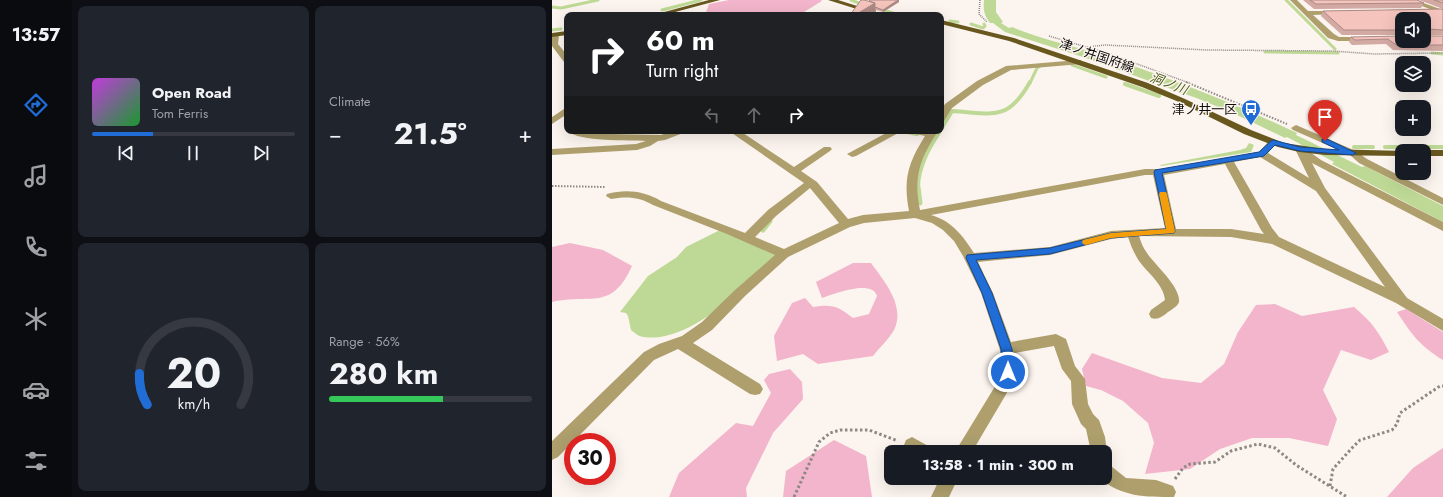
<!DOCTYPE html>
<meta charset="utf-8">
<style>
body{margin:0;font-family:Jost,"Noto Sans JP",sans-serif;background:#20242c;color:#f1f3f6;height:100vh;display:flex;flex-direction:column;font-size:15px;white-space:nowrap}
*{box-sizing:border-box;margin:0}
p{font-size:13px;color:#9ea1a6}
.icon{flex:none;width:22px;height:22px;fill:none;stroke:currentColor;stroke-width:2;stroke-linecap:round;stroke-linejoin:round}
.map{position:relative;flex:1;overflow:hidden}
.side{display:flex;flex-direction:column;gap:6px;padding:6px;background:#0d0f14;width:480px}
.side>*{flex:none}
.banner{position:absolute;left:12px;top:12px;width:380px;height:122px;border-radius:8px;box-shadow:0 4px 16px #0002;background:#202124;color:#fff;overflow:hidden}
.controls{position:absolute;left:843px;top:12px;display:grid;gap:8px}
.controls a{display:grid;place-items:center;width:36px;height:36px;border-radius:8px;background:#171b24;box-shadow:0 4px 16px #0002;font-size:20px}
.speed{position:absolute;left:12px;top:433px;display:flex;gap:8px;font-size:20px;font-weight:700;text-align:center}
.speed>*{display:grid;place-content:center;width:52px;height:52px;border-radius:50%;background:#171b24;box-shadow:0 4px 16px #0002;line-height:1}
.speed .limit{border:6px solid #d22;background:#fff;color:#111}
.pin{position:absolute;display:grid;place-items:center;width:34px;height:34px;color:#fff;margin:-41px -17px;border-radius:50% 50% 50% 0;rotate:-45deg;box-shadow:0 0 4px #0007}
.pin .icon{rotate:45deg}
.me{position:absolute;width:44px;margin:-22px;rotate:0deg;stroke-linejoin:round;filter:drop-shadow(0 0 3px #0008)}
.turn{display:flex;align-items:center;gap:14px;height:84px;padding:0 16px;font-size:18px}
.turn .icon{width:52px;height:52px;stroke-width:2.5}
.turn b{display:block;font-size:28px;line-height:34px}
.lanes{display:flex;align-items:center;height:38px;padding:0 16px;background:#0003;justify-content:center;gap:20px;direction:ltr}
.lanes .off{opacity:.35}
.big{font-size:30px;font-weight:700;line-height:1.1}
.side .widget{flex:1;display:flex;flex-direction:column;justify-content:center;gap:6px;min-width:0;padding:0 14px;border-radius:8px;background:#20242c}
.side .dial{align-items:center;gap:0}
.dial svg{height:104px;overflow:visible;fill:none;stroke:#363941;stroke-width:7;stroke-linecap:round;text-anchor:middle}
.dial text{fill:#f1f3f6;stroke:none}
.song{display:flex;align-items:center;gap:12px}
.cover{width:48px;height:48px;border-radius:6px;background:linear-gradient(135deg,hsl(290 70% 55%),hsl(130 70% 35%))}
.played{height:4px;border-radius:2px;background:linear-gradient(90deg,#216dd8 30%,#363941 30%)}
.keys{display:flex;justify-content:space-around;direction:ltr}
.heat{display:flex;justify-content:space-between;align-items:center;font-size:22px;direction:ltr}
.charge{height:6px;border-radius:3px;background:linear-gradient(90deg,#34c759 56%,#363941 0)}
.side .tiles{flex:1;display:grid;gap:6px;grid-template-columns:repeat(2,1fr)}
.trip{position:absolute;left:332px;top:445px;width:228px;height:40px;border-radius:8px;background:#171b24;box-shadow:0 4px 16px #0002;font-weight:700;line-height:40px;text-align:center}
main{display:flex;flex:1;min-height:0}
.menu{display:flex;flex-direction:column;width:72px;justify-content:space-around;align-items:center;background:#090b0e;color:#9ea1a6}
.menu .icon{width:28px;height:28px}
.menu .on{color:#216dd8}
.menu b{font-size:18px;color:#f1f3f6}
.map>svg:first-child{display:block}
.green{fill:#f2b5cb}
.water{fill:#bed995}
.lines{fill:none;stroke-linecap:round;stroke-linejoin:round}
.stream-far2{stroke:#bed995;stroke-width:3}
.stream-far1{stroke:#bed995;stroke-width:4}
.stream{stroke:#bed995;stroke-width:5}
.path-far2{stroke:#8d8884;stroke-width:1.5;stroke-dasharray:1 1;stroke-linecap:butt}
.path-far1{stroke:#8d8884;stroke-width:2;stroke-dasharray:1.5 1.5;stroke-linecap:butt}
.path{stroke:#8d8884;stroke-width:3;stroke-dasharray:2.5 2.5;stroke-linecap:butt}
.minor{fill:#ae9f6d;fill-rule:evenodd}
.major{fill:#68581e;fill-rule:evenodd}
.wall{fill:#d3a9a3}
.shaded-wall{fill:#ac8984}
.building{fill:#f5c4bd;stroke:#ac8984}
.route{fill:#216dd8;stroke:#15478c}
.slow{fill:#f59e0b}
.labels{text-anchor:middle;stroke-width:3;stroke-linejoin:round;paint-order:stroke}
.far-street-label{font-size:13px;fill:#100d0b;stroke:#fcf4ee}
.far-water-label{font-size:13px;font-style:italic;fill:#475e17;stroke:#fcf4ee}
.far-poi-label{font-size:13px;fill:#100d0b;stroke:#fcf4ee;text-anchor:end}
</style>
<main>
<nav class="menu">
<b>13:57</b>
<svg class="icon on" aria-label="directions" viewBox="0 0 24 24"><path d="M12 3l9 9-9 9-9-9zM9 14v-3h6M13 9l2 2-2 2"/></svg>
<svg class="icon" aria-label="music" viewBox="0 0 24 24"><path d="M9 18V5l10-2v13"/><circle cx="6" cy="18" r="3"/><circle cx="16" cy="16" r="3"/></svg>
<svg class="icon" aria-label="phone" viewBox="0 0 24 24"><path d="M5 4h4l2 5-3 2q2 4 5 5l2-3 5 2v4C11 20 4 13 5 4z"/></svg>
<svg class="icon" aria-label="climate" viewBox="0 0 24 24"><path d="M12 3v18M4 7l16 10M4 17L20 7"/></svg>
<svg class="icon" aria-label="car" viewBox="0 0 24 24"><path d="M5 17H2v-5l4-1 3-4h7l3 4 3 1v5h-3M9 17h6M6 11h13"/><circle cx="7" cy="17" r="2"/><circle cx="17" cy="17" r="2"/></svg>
<svg class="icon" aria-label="filters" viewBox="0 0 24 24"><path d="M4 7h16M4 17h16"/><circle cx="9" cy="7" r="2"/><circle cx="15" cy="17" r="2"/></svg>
</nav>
<section class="side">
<div class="tiles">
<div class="widget">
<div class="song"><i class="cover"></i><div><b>Open Road</b><p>Tom Ferris</p></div></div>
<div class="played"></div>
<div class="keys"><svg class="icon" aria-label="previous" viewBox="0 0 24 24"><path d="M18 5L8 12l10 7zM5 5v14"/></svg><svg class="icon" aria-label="pause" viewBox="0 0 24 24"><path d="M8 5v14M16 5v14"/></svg><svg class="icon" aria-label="next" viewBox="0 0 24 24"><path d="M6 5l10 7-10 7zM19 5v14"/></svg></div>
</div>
<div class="widget"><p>Climate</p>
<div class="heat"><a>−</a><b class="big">21.5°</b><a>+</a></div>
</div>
<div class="widget dial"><svg viewBox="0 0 100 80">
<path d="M14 69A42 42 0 1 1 86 69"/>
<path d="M14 69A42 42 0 0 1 8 45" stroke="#216dd8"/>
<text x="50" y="56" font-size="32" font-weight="700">20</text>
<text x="50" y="72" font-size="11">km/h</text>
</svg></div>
<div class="widget"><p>Range · 56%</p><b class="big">280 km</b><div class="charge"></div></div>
</div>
</section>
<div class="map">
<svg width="891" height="497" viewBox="0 0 891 497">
<rect width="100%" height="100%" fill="#fcf4ee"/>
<path class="green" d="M177,0H269L270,1L247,15H153L157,4Z
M18,243L51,250L80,266C59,312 39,293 0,302V247Z
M301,263H319C332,281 354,306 342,330C337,339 327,348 321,356L266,364L251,354L225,361L222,336L240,303L253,298L261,307C281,304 285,306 301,318L317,314L325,296C320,279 282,294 270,298L264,282Z
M723,304L750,316L802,307C819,321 827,332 837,352L819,360L789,350L771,390L785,419L776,446L737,438H700L668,449L638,469L593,474L602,443L596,423L571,401L549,390L534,386L530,369L540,353L610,378L649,383L672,364L686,332L704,305Z
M854,309L891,332V360C868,346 860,335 845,312Z
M238,369L250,382L251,399L221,433L194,488L195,497H117L127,473L184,423L201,426L219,393L212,380L217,374Z
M282,440L314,456L320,497H231L234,471Z
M891,448V497H835L861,468Z"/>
<path class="water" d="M432,0H444V12L451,22L449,23L457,28L460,27C488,39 518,45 547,54C614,77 680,102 745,133L744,135L810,167L813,166L891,206V222L780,164L782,162L735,137L733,138L683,114L647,99L531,57L453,32L441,23H438C432,15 431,10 432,0Z
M697,143L702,145L699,152L609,166L608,165L688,150L694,148Z
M168,230L201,243L227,257C194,285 138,344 92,337C87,337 83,333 79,330L76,316L74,313L68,312L96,276L125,257L134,247Z"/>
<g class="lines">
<path class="stream-far2" d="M299,0L307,3
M734,0L783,49
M0,7L9,8L46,0
M110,10L149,0
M331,10L344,14
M87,15L90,14
M398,21L406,22
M419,24L431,28L433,26L432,24
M0,30L9,29
M713,52L786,53
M880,53L891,54
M520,65L554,77
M478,83L485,68L487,67"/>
<path class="stream-far1" d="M573,84L607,96
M389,129L400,111C440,113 455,123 478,82
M350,131L365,134
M802,147H821
M833,147H891
M366,188C366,167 377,148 388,131"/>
<path class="stream" d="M366,187L368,203
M211,230L218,221"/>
<path class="path-far2" d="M428,0L427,14L435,22
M497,36L558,54L637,83
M535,47L553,45L655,50L780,51L822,54L891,53"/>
<path class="path-far1" d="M634,82L735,124
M0,186L53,187"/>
<path class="path" d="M623,479L631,468L638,464L663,462L679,451L706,444L723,448L744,465L795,497
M778,486L781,469L800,448L808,440L840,430L845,424L848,413L888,386H891
M242,497L267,442L278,433L288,430H317L346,441"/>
<path class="minor" d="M738,0H745L756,11H788V13L786,14L761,15L782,34L787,37H815L819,39L815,41H786L776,38Z
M854,0H863L891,10V14Z
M0,33H3L7,35L6,44L15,55V62H12L0,46Z
M526,60H529V64L459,70L431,85L400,108L392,121L389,122V111L393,104L425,81L454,66Z
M15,107V114L0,124V117Z
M744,125L804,151L815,159L891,198V205L807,163L798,155L741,130L739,128Z
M16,131L59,134L109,135L120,131H133L131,133L113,140L106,141L98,146L85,150L0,155V149L84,144L94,141C78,140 26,142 16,131Z
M177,131H188L242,167L272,147H278L280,149L278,151L249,171L265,182L296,219L311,215L357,211C351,179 356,163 373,136L359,133L357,131H386C368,159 361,176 368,210L593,169H612L707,152L718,140L721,139L726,142L716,153L757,178L743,149L745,147H751L769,160L891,222V231L760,163L773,188L855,298L891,319V331L844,303L720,244L679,237L587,236C589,242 591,248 595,253C602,264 629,287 627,302C626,306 619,310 616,312C610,317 606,320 599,318L597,314L599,310L613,300C612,285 595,272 587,261C582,253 579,246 576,237L559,239L498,255L426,262L441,293L459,342L504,334L514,339L523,366L533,379L536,404L541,414L547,420L553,437L555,452L553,457V452H539L534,429L529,424L520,404L519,381L510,369L502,346L463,353V372L456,391L420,452H403L442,388L449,372V353L429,293L411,256L402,241L391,230L380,223L363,218L312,223L298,227L236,257L193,296L160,330L141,343L208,384L211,389L208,394L203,395L198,394L126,349L102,360L6,457L0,460V441L92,352L107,344L130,336L150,322L183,290L223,255L175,234L101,205C88,197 74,196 59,199L54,196L55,194C74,189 92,191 109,201L193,233L216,210L252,183ZM708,157L764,191L833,287L727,237L720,228L682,162ZM673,164L709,230L712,234L679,229H624L612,175ZM593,175H601L613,228L559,231L498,247L422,253C411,236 400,221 379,215ZM258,188L287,223L232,249L203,237L224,216Z
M338,131H350L304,156L300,157L295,154Z
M360,437L378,447L380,452H357L354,450L352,445L354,440Z
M553,464L559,466L574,478L604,480L621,486L624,492L622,497C593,497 570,497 547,478H553Z
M388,478H406L397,497H379Z"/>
<path class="major" d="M157,0H168L112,15H101Z
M276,0H286L334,15H324Z
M389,20L462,38L596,83L633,99L699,130L732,143L773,149L854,151H850V156L773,155L747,152L726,147L692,134L627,102L590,87L457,41L389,24Z
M15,31V35L0,37V33Z
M872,150H891V156H872V151H868Z"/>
</g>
<path class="wall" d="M751,0H865L872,3L869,8L762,9Z
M867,0H891V9Z
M317,1L347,2L331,12L324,10V15H298Z
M891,9V35H873L875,36H891V51L841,50L834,44L800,45L797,42L799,37L872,41L850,19V35H790L769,16L771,11Z"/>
<path class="shaded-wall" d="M346,0H347V2L331,12V10Z
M323,3L324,15H303Z"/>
<path class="building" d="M309,0H312L323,3L303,15H298Z
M318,0H346L331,10L323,7V3L317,1Z
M758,0H865L872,3L764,4Z
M882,0H891V3Z
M891,9V30L875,29L873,35L875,36H891V45H844L836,39L803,40L799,37L850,36V41H872V19H850V30H792L771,11Z"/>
<path class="route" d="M770,139H775L804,153L801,155L748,151L723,145L712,156L610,173L623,231L622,233L559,238L498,254L424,260L440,293L460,349L461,372L460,376L456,377L452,376L450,372L449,349L430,293L414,258L415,255L498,248L559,233L614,229L602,172L603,170L707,152L719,141L721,140L748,147L787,150L770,142Z"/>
<path class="slow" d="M608,192H614L615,194L623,231L622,233L559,238L534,245L531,244L530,242L531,240L559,233L614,229L607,194Z"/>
<defs>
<symbol id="bus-pin" viewBox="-11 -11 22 30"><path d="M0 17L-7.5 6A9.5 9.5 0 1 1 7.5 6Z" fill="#216dd8" stroke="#fcf4ee"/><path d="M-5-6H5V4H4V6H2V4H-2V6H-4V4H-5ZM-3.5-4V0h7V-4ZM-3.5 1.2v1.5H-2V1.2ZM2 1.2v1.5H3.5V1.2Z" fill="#fff"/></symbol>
</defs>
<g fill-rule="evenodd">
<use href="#bus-pin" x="688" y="98" width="22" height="30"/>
</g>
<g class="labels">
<g class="far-street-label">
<text transform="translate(545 55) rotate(19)" y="5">津ノ井国府線</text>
</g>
<g class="far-water-label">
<text transform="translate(617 83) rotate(21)" y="5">洞ノ川</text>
</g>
<g class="far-poi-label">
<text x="685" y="114">津ノ井一区</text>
</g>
</g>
</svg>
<div class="controls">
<a><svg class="icon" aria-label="sound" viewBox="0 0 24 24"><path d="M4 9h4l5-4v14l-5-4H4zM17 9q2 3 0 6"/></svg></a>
<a><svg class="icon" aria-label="layers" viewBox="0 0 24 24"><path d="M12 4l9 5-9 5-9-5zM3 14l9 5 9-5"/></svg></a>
<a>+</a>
<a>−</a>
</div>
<div class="speed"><div class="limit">30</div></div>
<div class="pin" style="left:773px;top:141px;background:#d93025"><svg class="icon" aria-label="arrive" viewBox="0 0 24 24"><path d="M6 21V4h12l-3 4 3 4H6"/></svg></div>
<svg class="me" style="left:456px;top:372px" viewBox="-20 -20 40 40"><circle r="17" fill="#216dd8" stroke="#fff" stroke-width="3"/><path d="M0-11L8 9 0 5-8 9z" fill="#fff"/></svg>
<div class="trip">13:58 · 1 min · 300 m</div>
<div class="banner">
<div class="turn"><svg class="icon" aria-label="right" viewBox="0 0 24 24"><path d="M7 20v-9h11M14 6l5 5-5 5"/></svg><div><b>60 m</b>Turn right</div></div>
<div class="lanes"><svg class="icon off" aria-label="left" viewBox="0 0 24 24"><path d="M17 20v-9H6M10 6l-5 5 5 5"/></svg><svg class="icon off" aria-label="ahead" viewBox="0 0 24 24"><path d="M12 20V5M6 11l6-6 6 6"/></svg><svg class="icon" aria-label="right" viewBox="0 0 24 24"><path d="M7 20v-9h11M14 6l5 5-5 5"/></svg></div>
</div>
</div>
</main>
